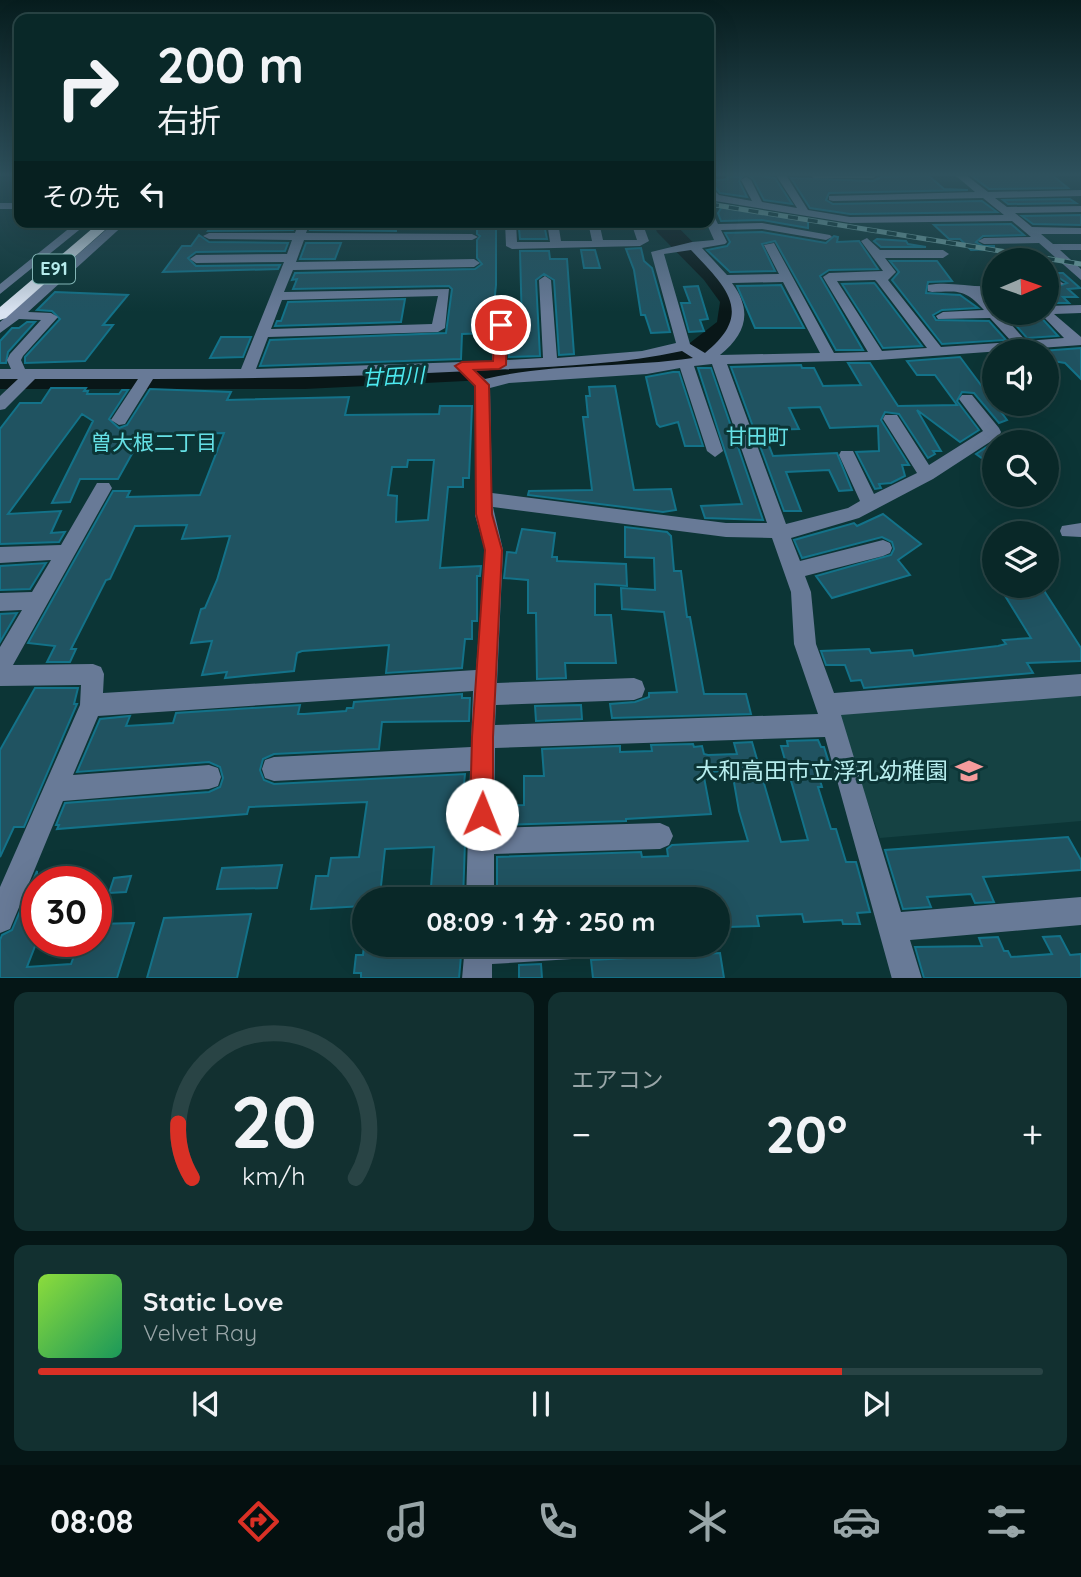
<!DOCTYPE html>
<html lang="ja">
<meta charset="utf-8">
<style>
body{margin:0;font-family:Quicksand,"Noto Sans JP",sans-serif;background:#123030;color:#f1f3f6;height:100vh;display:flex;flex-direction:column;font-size:26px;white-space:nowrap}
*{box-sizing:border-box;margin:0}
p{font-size:23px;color:#99a6a8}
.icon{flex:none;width:38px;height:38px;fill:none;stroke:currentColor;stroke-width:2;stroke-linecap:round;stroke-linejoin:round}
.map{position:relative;height:978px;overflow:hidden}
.details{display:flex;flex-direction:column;gap:14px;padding:14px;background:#051616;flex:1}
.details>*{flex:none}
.guide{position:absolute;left:14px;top:14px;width:700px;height:214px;border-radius:14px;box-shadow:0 7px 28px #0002,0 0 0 2px #294445;background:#092828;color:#f1f3f6;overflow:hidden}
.needle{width:46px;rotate:88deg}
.fabs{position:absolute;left:982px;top:248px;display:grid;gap:14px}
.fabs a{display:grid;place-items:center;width:77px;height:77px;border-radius:50%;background:#092828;box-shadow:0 7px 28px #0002,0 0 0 2px #294445;font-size:35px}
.speed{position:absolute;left:21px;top:866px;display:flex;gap:14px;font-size:35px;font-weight:700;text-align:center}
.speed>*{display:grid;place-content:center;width:91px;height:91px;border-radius:50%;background:#092828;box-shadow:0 7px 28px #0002,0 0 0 2px #294445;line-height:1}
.speed .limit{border:10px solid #d22;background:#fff;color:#111}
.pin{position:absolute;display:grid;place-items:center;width:60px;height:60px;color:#fff;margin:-30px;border:4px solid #fff;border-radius:50%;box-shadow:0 2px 7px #0007}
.me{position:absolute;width:77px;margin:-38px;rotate:1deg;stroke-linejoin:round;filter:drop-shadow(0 0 5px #0008)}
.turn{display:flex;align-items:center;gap:24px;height:147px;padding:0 28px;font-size:32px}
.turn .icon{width:91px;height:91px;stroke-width:2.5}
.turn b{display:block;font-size:49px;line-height:60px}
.then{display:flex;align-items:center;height:66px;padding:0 28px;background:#0003;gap:14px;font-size:26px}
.big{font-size:52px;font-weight:800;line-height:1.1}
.details .widget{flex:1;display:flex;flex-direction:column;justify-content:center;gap:10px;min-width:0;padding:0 24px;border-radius:14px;background:#123030}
.details .dial{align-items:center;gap:0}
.dial svg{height:182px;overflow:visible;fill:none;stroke:#294445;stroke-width:7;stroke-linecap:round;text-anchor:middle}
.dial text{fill:#f1f3f6;stroke:none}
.song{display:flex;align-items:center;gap:21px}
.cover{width:84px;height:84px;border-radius:10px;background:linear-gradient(135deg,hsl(90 70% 55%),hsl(150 70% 35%))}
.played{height:7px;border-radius:4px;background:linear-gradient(90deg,#d93025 80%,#294445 80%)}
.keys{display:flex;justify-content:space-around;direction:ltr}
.heat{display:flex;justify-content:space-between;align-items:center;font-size:38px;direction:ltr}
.details .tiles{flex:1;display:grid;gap:14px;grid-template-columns:1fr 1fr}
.widget:last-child{grid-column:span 2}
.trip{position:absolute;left:352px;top:887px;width:378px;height:70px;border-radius:35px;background:#092828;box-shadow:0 7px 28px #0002,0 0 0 2px #294445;font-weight:800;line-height:70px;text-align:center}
.menu{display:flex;height:112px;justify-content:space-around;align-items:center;background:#041010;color:#99a6a8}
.menu .icon{width:49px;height:49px}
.menu .active{color:#d93025}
.menu b{font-size:32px;color:#f1f3f6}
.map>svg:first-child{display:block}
.built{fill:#154243}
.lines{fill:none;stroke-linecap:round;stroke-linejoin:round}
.river{fill:#091718;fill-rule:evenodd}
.building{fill:#205361;stroke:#137289;stroke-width:2;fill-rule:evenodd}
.minor{fill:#687a97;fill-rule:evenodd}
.highway{fill:#dae3f1;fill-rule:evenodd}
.rail-casing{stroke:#73a4a5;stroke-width:5}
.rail{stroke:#0c3536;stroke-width:3.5;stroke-dasharray:10;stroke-linecap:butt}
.route{fill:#d93025;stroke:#8d1f18;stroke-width:2}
.labels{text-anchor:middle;stroke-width:6;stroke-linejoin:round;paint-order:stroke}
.shield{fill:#0c3536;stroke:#83b5b6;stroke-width:2}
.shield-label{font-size:18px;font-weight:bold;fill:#b6eced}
.water-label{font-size:21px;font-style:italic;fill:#4de9ef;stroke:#0c3536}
.neighbourhood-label{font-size:21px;fill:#65e0e5;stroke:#0c3536}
.near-poi-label{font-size:23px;fill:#b6eced;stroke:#0c3536;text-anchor:end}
</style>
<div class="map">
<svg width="1081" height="979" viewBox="0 0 1081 979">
<rect width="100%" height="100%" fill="#0c3536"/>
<path class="built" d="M1081,692V821L880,838L839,721V713Z"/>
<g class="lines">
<path class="river" d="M653,222H673L720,270L744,302L738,330L699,360L647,372L305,389H0V373H305L647,356L682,349L717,322L720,302L704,280L657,232Z"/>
</g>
<path class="building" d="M748,175L775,178L792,204L764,200L753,179Z
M1035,175H1052L1068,188L989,189L972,176Z
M929,176L944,189L968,190L829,193L826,200L833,204L982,201L997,212L850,214L810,208L791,178L873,181L881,177Z
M727,177H742L739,181L747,197L720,193L710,181L728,179Z
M1070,199L1076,203L1008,204L1003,200Z
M723,205L808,219V228L762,220L721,221L718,213Z
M1081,215V225L1033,224L1022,216Z
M215,222H296L293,230L208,231Z
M312,222H396V231L310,230Z
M477,222H496V285L491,333L462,334L461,359L260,366L270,340L446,333L452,289L449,286L293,289L297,279L292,280L295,273L475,269L482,264L477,258V240L480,236L477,234Z
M1011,224L1024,235L983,236L976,242L983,246H994V249L971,250L960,239H949L934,225Z
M519,229H545L547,239H520Z
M762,232L826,243L834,236L838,237L837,242L859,241L878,269L829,270L820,276L863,350H836L775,241L762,244L775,271L730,272L707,250L727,246L730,242L725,233Z
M199,235L209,242L288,243L285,251L196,252L188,258L196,266L280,265L278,269L163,272L182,246H191Z
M877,239L906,241L908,244L926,247H881L874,241Z
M306,243H341L335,259H300Z
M641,248L644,261L652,268L670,332L651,333L645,315H641L634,270L626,249Z
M581,250H595L600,268H584Z
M520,251H549L550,259H567L574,354L559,355L554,280L544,274L536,280L540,356L509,357L510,327L522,326Z
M890,261H937L952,281L928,282L926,293L960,295L978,308L942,310L933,315L936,320L989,321L1006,340L942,344L892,280L899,272Z
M1046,269L1051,273H1063L1080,288L1068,289L1077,297H1063L1069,303H1046V291L1067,283L1059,278H1046Z
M874,283L875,284L922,346L883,348L842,284Z
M781,285L804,328H755L737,286Z
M698,286L708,319L700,320L704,331L689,332L681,303H690L684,287Z
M55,292L128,295L103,325H113L85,361L25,363V357L60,319L52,311L37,310Z
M405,299L401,322L275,326L277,321H281L288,302Z
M1005,313H1037L1058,336L1027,338Z
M27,322H35L8,352L6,363H0V341L12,328H19Z
M221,337H251L243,357L210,358Z
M1081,348V379L1065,363L1046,360V352H1028Z
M960,357L1007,420L999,423L974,393L962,392L957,401L979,430L960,442L917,410L941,451H933L935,454L928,458L899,414L885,412L881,420L909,465H902L905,476L891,483L879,484L881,488L875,489L856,452L879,451L878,426L830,428L820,407L789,408L799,429L763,430L773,456L837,453L852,490L839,491L829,470L786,472L801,511H784L731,367L801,365L802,368H814L823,386L861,385L848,363H870L898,406L957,405L935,375H917L907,361Z
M698,368H711L763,520L705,518L701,506L742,504Z
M673,372H679L703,446H685L678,422L660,427L657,424L646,377Z
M615,386L634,490L671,489L676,510L663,512L528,495L529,491L592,490L583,417H588L586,396H590L589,387Z
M51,388H86L84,391H88L87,394H119L122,390H128L109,419L119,428L127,425L150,389L231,392L227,400L349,397L345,415L439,414L440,406H472L469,478H463V487H448L440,568L481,566L480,576H477V621H472V639H465L462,668L386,673L389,645L302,651L297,653L294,671L225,678L227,672L202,675L212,641L191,643L201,609L205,608L217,580L230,536L182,539L187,525L135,526L110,579L106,580L71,649H76L70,662H47L55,646L28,643L113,491H130L127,497L200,495L224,433L143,434L118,479H80L70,502L52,503L93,421L82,414L8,514L61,511L51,533L65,532L59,542L0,544V429L20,403H41ZM408,460H434L428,520L396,522L397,496L388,495L392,467H407Z
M1002,437L1011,443H994V467L976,454Z
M883,514L921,544L898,560L910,575L832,598L816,576L891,555L894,549L892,542L882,537L802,558L794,540L854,523L857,526Z
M625,527L667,532L671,536L674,571H681L687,617H690L704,694H746L751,714L612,718L610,704L635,702L649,697V693L677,692L664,612L622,609L621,588L655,590L654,558L625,557Z
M522,529L555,533L552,557H557V561L626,564L627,586L595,584V615H611L616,663H565L566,678L537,679L536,613H528V580L504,578L507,552L516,553Z
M46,563L30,589L0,590V566Z
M999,586H1041L1081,648V661L1027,663L1033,673L864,688L861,680L851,681L845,665H826L821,651L869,649L871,653L912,650L914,656L998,646L1006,644L1003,640L1031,638Z
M17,613L0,642V614Z
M35,688H78L74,704H77L24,827H14L0,857V750Z
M462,694V698H470L469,721L382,722L379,749L274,754L263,759L260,770L264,780L274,784L465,774L464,784H467L463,900H430L434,847L385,849L380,895L364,896V906L311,909L316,876H328L331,858L359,857L367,802L249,807L247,814L57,829L59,825H56L65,803L209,792L220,787L223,778L220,767L209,762L77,772L100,719L130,716L126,726L159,724L173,723L176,713L300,705L298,714H304L346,711L347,708H353L354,702Z
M581,705L582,719L536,721L535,706Z
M818,740L821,747H824L829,763H815L822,787H818L831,829H836L846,862H856L870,912L857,913L860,924H843L842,920L804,922L802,914L757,916L759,926L728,927L725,911L718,912V900H497V857L641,852L642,857L668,856L667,849L672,845L748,841L739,811L732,771L703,772L711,814L626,819V821L497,825V806L524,805V776H544L542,749L620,746V752L652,751L651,745L693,744L694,747L702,746L704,754L708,755L737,754L734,743L752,742L781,842L808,840L781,746H788L787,741Z
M1068,837L1081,860V870L983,877L994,902L975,903L971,894L927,897L931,907L903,909L885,850Z
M282,865L277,888L217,889L222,868Z
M37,871V941L27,967L71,964L79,942H96V924L134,923L117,978H0V940L2,935L12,930Z
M131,876L126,892L109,893L114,878Z
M251,914L237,978H147L164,918Z
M1060,936L1070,955L1081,954V978H924L915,947L982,946L979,938L998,937L1004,951H1008L1011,957L1052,954L1043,937Z
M364,945H462L459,978H361V973H354L356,955H363Z
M720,953L724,978H593L591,960Z
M541,964L542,978H519V965Z"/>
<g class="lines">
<path class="minor" d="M776,175H786L808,210L850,217L1004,215L983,198L833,201L829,200V196L975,192L955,175H966L988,192L1081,190V196L995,198L1007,207L1081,206V212L1015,213L1032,227L1081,228V234H1041L1053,244H1081V250H1060L1081,269V280L1039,243L984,244L978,241L984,238L1031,237L1012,221L850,223L715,201L709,196V185L719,195L752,201L741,180L746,177L751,180L762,202L797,208Z
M809,175H878L873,178H814Z
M0,203H19V209H0Z
M709,213L713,214L718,224L762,223L830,235L832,237L826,240L762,229L721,230L727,242L725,244L702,248L727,275L779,274L764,245L774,243L834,353L868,352L823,277L829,273L883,271L861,241L867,238L880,250H943L949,254L943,258H885L896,272L888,280L941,347L1012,342L990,318L938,319L936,316L943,312L984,310C965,289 959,291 932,292L928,291V285C951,281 971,288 994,286V294L984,295L994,306V313H1001L1026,341L1064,338L1040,313H1046V306L1081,305V313L1054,314L1081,337V345L878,360L727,364L786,524L848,508L860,501L839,455L841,451H853L874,494L917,473L883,419L885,415H897L929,465L983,431L959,399L962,395H972L999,428L1001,432L999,436L933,479L859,518L791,538L800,561L883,540L890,543L892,548L890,553L883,556L805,576L811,592L816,644L834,693L1081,674V696L841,715L901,912L1081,897V925L910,940L922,979H892L825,737L495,748L494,828L660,823L669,827L673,836L669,845L660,849L494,854V900H466L470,771L274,781L265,778L262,769L265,760L274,757L471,747L473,691L98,716L73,775L209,765L218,768L221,777L218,786L209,789L63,801L10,929L0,933V887L80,705L81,685L0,686V647L22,610L0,611V593L32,592L51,560L0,563V547L61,545L97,483H109L112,488L13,665L93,664L101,667L104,674L103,693L476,670L485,550L475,515V386L468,378L470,375H480L485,379C550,363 625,368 693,358L682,351C612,366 542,367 471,371C365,376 259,379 153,379L125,424L119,425L111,420L138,379H35L5,409L0,410V396L18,379H0V369H11L7,360L10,354L41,320L19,319L0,333V322L115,222H127L28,312L51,313L58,317L23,356L21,360L25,369H241L284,262L196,263L190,259L196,255L287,254L292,240L209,239L203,236L209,233H295L299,222H310L306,233L472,234L478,237L472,240H304L296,262L474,259L480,263L474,267L293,270L284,292L449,289L445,328L438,332L268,337L256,369L492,361L495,305L502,301L509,305L506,360L543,358L539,280L545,276L551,280L557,358L642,351L676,343L651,252L692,242L714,240L706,222H709ZM691,250C726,287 755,313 705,353L690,344L664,254ZM875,280L877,282L927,348L882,351L837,281ZM783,282L820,353L720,355C746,334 753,311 732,283ZM438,296L432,324L271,329L282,300ZM712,364L767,523H726L492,493L490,388L509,383L647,374L680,368L707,451L715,457L723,451L694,366ZM493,507L726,537L772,538L791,592L794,644L818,714L495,725L496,705L634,700L642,697L645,689L642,681L634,678L497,683L503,550Z
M77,222H89L0,294V284Z
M505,222H516L517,242H550L547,222H558L561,241H592L588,222H599L603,240H637L631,222H642L649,241L640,246L512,249L506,246Z
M1046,281L1058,280L1064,284L1046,289Z
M1081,523V537L1062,536L1060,531L1062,526Z
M465,945H586L582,955L572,959L492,964V979H462Z"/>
<path class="highway" d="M100,222H114L6,318L0,320V307Z"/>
<defs>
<path id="rail" d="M709,204L1081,264"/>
</defs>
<use href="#rail" class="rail-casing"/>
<use href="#rail" class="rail"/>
</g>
<linearGradient id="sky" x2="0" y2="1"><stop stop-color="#071d1e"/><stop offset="0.56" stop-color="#2e515d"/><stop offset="1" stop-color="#2e515d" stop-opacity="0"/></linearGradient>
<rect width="1081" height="312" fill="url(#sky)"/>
<path class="route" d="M501,321L507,325L506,365L499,369L474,370L489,385L492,514L502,550L493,737V814L490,822L482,825L474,822L470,814L472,737L485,550L476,514L475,386L455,366L462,362L493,361L495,325Z"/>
<defs>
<symbol id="school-bare" viewBox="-9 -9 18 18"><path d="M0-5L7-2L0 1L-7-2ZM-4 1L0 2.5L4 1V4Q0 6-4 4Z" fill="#f59b9c" stroke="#0c3536" stroke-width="2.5" paint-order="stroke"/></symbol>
</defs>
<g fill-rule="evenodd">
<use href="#school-bare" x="950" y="752" width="38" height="38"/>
</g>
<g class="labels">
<rect class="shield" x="33" y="254.5" width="42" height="29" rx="5"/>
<g class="shield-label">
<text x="54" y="275">E91</text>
</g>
<g class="water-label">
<text transform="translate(393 377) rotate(-3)" y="7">甘田川</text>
</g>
<g class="neighbourhood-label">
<text x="757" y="444">甘田町</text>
<text x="154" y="450">曽大根二丁目</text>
</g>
<g class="near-poi-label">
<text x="948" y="779">大和高田市立浮孔幼稚園</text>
</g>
</g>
</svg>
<div class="fabs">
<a><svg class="needle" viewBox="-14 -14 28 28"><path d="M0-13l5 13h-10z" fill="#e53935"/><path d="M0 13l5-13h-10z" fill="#99a6a8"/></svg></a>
<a><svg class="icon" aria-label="sound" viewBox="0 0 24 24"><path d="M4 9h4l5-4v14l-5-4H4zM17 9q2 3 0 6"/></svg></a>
<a><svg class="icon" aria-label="search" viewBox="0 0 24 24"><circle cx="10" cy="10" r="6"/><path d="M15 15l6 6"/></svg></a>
<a><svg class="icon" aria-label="layers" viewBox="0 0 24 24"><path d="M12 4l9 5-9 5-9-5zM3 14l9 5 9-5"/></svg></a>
</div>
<div class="speed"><div class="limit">30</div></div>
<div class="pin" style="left:501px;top:325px;background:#d93025"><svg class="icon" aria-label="arrive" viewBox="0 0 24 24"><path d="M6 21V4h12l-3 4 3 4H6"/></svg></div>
<svg class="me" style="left:482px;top:814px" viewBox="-20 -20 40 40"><circle r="19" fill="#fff"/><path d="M0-13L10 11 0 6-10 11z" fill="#d93025"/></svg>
<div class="trip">08:09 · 1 分 · 250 m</div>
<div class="guide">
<div class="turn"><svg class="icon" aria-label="right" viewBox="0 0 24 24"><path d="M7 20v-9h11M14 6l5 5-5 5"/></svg><div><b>200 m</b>右折</div></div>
<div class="then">その先<svg class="icon" aria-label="left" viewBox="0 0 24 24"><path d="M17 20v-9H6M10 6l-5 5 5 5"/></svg></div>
</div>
</div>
<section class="details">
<div class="tiles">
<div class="widget dial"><svg viewBox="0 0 100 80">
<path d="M14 69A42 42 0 1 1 86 69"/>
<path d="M14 69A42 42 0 0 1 8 45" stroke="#d93025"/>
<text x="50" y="56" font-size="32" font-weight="700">20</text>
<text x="50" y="72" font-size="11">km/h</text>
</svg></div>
<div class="widget"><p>エアコン</p>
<div class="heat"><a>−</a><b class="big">20°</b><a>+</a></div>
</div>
<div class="widget">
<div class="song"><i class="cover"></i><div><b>Static Love</b><p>Velvet Ray</p></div></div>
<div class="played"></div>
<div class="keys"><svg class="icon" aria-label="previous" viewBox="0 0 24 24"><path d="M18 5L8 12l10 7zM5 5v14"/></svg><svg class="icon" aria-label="pause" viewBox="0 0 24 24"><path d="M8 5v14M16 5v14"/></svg><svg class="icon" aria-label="next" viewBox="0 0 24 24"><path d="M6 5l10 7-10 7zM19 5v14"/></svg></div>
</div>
</div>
</section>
<nav class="menu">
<b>08:08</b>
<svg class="icon active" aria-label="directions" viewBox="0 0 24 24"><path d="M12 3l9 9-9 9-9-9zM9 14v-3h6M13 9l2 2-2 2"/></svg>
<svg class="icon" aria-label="music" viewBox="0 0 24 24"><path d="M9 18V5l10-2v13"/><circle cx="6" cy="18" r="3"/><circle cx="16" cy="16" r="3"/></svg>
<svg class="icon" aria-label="phone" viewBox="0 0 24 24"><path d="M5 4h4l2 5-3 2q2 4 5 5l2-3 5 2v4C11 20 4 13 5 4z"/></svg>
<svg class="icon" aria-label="climate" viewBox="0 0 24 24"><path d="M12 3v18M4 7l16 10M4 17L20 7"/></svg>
<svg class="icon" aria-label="car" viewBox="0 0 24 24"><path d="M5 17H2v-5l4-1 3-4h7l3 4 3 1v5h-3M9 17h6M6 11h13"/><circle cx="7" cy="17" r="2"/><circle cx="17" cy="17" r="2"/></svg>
<svg class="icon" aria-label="filters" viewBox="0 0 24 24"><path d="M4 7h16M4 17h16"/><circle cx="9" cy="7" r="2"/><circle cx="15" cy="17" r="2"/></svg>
</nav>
